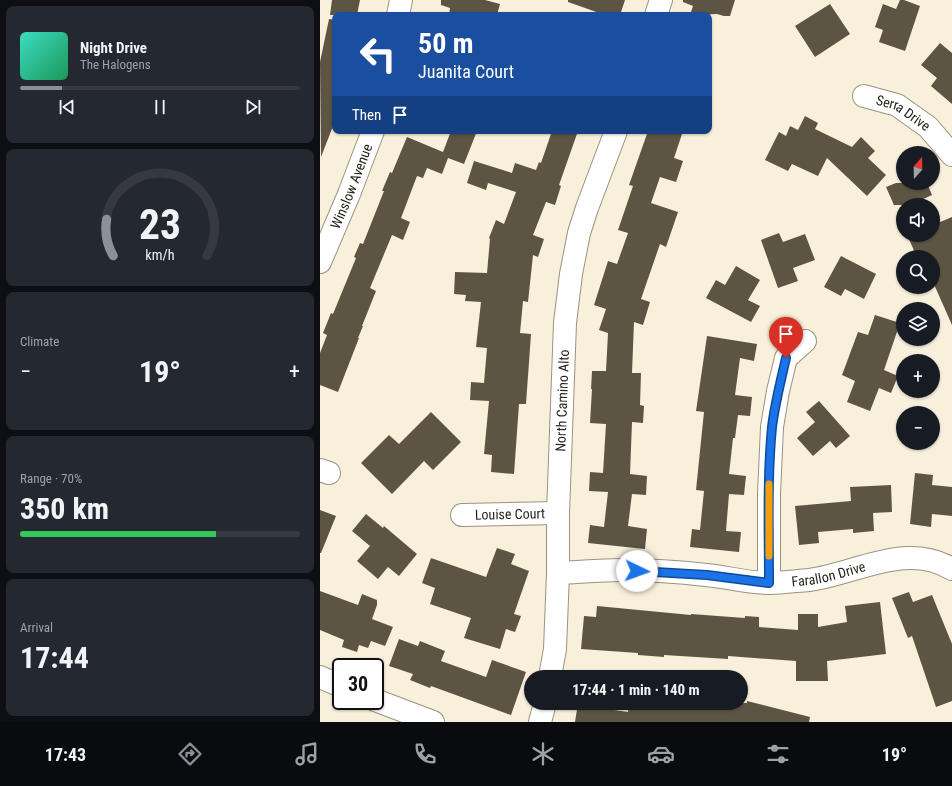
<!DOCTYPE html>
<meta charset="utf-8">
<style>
body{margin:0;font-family:"Roboto Condensed",sans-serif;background:#242831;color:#f1f3f6;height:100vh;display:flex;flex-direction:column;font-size:15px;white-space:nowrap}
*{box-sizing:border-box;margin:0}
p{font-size:13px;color:#9ea1a6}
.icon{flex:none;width:22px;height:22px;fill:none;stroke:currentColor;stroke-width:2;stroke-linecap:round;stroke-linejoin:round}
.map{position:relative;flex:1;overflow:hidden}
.side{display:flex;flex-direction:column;gap:6px;padding:6px;background:#0d0f14;width:320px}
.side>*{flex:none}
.guide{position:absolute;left:12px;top:12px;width:380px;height:122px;border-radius:8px;box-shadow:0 1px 3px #0004;background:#1a4fa0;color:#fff;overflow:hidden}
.needle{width:26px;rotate:20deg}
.fabs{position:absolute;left:576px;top:146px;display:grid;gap:8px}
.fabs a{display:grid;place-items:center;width:44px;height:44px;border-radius:50%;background:#171b24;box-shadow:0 1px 3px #0004;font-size:20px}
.speed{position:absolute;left:12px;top:658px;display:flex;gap:8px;font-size:20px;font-weight:700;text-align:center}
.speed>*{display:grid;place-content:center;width:52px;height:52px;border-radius:50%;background:#171b24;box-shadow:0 1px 3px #0004;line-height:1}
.speed .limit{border:2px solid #111;border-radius:6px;background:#fff;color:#111}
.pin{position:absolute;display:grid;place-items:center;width:34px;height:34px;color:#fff;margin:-41px -17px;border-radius:50% 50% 50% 0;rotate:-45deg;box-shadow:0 0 4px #0007}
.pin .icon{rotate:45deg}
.me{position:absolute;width:44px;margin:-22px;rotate:93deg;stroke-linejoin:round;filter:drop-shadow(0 0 3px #0008)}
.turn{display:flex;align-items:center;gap:14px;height:84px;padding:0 20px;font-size:18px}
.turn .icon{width:52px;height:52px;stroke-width:2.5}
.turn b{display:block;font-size:28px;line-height:34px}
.then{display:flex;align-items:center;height:38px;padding:0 20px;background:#0003;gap:8px;font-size:15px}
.big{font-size:30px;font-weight:700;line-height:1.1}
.side .tile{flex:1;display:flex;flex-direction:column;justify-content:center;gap:6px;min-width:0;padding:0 14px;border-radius:8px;background:#242831}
.side .dial{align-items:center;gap:0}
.dial svg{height:104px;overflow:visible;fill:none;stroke:#363941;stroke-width:7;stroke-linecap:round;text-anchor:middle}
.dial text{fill:#f1f3f6;stroke:none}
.song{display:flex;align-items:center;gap:12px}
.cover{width:48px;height:48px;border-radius:6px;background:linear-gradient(135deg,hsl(170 70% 55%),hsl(150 70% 35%))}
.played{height:4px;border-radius:2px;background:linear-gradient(90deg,#8c9099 15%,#363941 15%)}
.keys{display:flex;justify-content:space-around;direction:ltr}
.heat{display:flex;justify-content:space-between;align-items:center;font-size:22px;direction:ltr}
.charge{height:6px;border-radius:3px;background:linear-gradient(90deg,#34c759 70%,#363941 0)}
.trip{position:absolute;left:204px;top:670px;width:224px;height:40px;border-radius:20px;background:#171b24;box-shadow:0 1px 3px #0004;font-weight:700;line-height:40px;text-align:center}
.tabs{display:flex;height:64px;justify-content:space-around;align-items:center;background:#090b0e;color:#9ea1a6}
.tabs .icon{width:28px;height:28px}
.tabs .selected{color:#8c9099}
.tabs b{font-size:18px;color:#f1f3f6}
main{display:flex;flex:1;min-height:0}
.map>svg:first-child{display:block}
.building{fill:#5d5543}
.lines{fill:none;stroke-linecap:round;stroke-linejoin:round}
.minor-casing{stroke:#9b927f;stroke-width:24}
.minor{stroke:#fff;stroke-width:22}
.route-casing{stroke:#114b97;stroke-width:10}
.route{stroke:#1a73e8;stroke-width:7}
.slow{stroke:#f59e0b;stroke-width:7}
.labels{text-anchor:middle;stroke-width:4;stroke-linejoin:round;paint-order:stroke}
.street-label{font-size:14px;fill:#28251d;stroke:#fefefe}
</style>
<main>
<section class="side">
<div class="tile">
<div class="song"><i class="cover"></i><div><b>Night Drive</b><p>The Halogens</p></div></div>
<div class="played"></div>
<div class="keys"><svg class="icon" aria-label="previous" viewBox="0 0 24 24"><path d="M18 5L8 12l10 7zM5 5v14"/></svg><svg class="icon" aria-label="pause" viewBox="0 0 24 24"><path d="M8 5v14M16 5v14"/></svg><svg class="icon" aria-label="next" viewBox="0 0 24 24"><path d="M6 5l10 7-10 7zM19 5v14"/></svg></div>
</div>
<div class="tile dial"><svg viewBox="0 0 100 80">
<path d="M14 69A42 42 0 1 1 86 69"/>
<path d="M14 69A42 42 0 0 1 9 41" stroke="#8c9099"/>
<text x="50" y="56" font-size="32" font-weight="700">23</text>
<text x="50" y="72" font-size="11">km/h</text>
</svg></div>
<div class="tile"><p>Climate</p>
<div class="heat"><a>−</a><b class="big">19°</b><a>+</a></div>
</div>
<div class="tile"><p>Range · 70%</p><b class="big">350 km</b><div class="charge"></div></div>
<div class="tile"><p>Arrival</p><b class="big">17:44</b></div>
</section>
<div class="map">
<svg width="632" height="722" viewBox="0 0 632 722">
<rect width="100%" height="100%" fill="#f9f0db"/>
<path class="building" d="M12,0H40L37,15H10Z
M121,0H165L180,4L177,15H162L150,12L149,15H129L130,8L121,5Z
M248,0H305L300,15H285L248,2Z
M363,0H415L410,16H404L397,14L370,15L373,6L363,2Z
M580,0H584L600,6L585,51L559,42L563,30L555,27L563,4L576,9Z
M510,4L530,34L495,57L475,26Z
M9,19L15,20V121L1,157L0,62Z
M620,43L632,53V104L611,86L617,78L601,65Z
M485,116L498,123L495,129L532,147L541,137L555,151L548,158L566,175L547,196L507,158L498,176L472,164L468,171L445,160L459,132L466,136L470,126L478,130Z
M131,131H157L144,164L128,158L122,174L107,168L103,178L97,176L81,218L90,222L83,240L72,235L67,247L50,288L56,291L42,326H43L38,338H39L18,392L0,385V353L7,335L3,333L11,313L13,314L36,258L34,257L40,243L43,244L64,191H62L70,172L72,173L87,137L123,152Z
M232,131H258L239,185L241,186L235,205L226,202L213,235L224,239L218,257L213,255L208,302L203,301L200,333L211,334L206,404H199L194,474L171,472L172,455L164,454L169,401L150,400L151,382L164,383L167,348L156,347L161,302L145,301L146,295L134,294L135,272L167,273L170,239L169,238L176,220L184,224L196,192L168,183L166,190L147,183L154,161L192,173L195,163L216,170L219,162L221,163Z
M328,131H363L354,158L363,161L356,182L340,177L331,203L358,212L346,247L340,244L321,299L330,302L323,325L314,322L312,373H321L320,405L324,406L323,423L312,422L310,474L327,476L326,495L312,494L308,526L327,529L325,549L268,543L270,525L284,527L288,492L269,491L270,472L283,473L286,424L270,423L272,389H271L272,371H286L288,333L279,330L286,309L274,305L288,261L297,264L308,233L298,230L313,186L309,185Z
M576,183H607L612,195L597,202L598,205H574L566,187Z
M632,217V325L613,282V257H597L587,235H613V225Z
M459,233L463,242L485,234L495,260L473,268L478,281L458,288L441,240Z
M521,256L556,274L544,299L525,289L521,296L504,287Z
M416,266L440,280L428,300L440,306L431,322L386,298L396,280L405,285Z
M555,315L580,323L564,370L578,376L571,393L559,388L550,411L527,402L535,381L522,375L538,332L548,335Z
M387,336L437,344L434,361L420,358L415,395L432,397L430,416L418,415L415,438H413L409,474L426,476L424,495L409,494L406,531L421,532L419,552L370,547L372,529L380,530L384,491L376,490L384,412L376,411Z
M499,401L530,436L516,448L510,441L493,456L477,438L495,422L486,412Z
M111,412L141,442L113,470L104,461L72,494L41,463L69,435L79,444Z
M595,473L613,475L612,485L632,487V516L612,514L611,527L590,524Z
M571,485L572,512L553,513L554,531L533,533V529L498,532L499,543L479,545L475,506L531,501L530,487Z
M0,510L16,516L1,553H0Z
M46,514L63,528L64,526L97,554L79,576L68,567L58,579L37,561L50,546L32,531Z
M177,548L195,554L191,564L209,571L194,614L201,616L195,632L186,629L180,649L144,638L151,618L110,604L115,588L102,583L111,558L166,577Z
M0,591L38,605L42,594L57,600V605L52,619L73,627L65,646L51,641L48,648L39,645L37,652L22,647L24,640L0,630Z
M589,592L593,602L612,595L632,644V701L616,707L592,636L588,638L572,598Z
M560,602L566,654L507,661L508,681H476V661L408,656V659L344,655V657L318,655V653L261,649L264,616L276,617L277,606L371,615V614L425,618V616L439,617V627L478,630V614H498V627L527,622L525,606Z
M79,639L98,646L100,641L125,651L121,661L166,677L172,660L206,672L191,715L111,686L110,688L90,680L93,674L69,666Z
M427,701L490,717L489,722H255L258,703H275L274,707L308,712L309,703H427Z"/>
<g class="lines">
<defs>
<g id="minor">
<path d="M78,15L81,0"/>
<path d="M336,15L341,0"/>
<path id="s1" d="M544,96L577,105L608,127L632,155"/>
<path id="s2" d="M0,262L29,194L53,131"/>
<path d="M0,470L9,473"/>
<path id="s3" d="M142,515L238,513"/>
<path id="s4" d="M238,573C260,572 281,570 302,570C328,570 360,572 386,575C407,577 429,583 449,583C462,583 476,581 489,580C536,574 586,541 632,569"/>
<path d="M449,583V494L452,427L458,391L466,358L485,341"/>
<path d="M0,677L21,686"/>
<path id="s5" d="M230,677L235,649L238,573V513L245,323L251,274L259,233L267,208L296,131"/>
<path d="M55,700L113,722"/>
<path d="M220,722L225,703"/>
</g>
</defs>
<use href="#minor" class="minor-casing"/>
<use href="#minor" class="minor"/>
</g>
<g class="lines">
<defs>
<path id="route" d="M317,571L387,575L449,583C449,531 447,479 452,427C455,403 461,380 466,358"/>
</defs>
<use href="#route" class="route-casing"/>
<use href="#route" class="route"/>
<path class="slow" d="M449,556V484"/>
</g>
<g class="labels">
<g class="street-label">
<text dy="5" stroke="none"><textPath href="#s1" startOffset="43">Serra Drive</textPath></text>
<text dy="5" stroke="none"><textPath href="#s2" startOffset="82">Winslow Avenue</textPath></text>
<text dy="5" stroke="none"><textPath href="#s5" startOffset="277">North Camino Alto</textPath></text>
<text dy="5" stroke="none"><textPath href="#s3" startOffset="48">Louise Court</textPath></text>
<text dy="5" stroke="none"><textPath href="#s4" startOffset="272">Farallon Drive</textPath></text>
</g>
</g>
</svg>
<div class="fabs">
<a><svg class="needle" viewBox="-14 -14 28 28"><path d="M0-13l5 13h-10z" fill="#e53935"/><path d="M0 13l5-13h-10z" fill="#9ea1a6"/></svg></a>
<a><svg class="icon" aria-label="sound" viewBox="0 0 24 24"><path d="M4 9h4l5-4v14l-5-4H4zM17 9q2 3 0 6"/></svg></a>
<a><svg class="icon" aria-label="search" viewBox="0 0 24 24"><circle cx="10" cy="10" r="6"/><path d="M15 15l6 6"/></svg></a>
<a><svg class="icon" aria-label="layers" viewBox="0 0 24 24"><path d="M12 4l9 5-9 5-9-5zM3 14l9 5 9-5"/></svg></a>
<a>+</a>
<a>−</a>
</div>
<div class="speed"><div class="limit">30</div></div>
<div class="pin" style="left:466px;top:358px;background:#d93025"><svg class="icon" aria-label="arrive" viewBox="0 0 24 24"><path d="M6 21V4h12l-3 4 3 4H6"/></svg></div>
<svg class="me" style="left:317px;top:571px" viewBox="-20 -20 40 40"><circle r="19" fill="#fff"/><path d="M0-13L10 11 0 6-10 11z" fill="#1a73e8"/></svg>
<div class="trip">17:44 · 1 min · 140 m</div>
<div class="guide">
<div class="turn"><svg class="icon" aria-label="left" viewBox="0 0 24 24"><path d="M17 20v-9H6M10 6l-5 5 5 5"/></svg><div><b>50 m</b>Juanita Court</div></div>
<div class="then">Then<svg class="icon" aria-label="arrive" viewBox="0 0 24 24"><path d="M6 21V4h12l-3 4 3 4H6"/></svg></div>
</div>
</div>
</main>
<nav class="tabs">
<b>17:43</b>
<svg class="icon selected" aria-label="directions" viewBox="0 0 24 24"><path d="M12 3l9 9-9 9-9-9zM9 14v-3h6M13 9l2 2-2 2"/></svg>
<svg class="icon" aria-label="music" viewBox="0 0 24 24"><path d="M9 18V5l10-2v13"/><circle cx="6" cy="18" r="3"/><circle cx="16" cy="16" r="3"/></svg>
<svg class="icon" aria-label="phone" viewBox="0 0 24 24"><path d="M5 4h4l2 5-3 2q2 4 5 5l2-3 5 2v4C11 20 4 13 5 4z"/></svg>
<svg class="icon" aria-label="climate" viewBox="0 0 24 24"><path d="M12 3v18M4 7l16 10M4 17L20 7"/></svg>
<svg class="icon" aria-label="car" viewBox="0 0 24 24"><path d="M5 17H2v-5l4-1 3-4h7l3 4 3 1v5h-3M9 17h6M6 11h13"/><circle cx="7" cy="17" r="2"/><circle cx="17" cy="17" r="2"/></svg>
<svg class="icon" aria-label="filters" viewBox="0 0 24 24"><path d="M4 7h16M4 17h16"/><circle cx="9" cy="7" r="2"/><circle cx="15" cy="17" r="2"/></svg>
<b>19°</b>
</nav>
